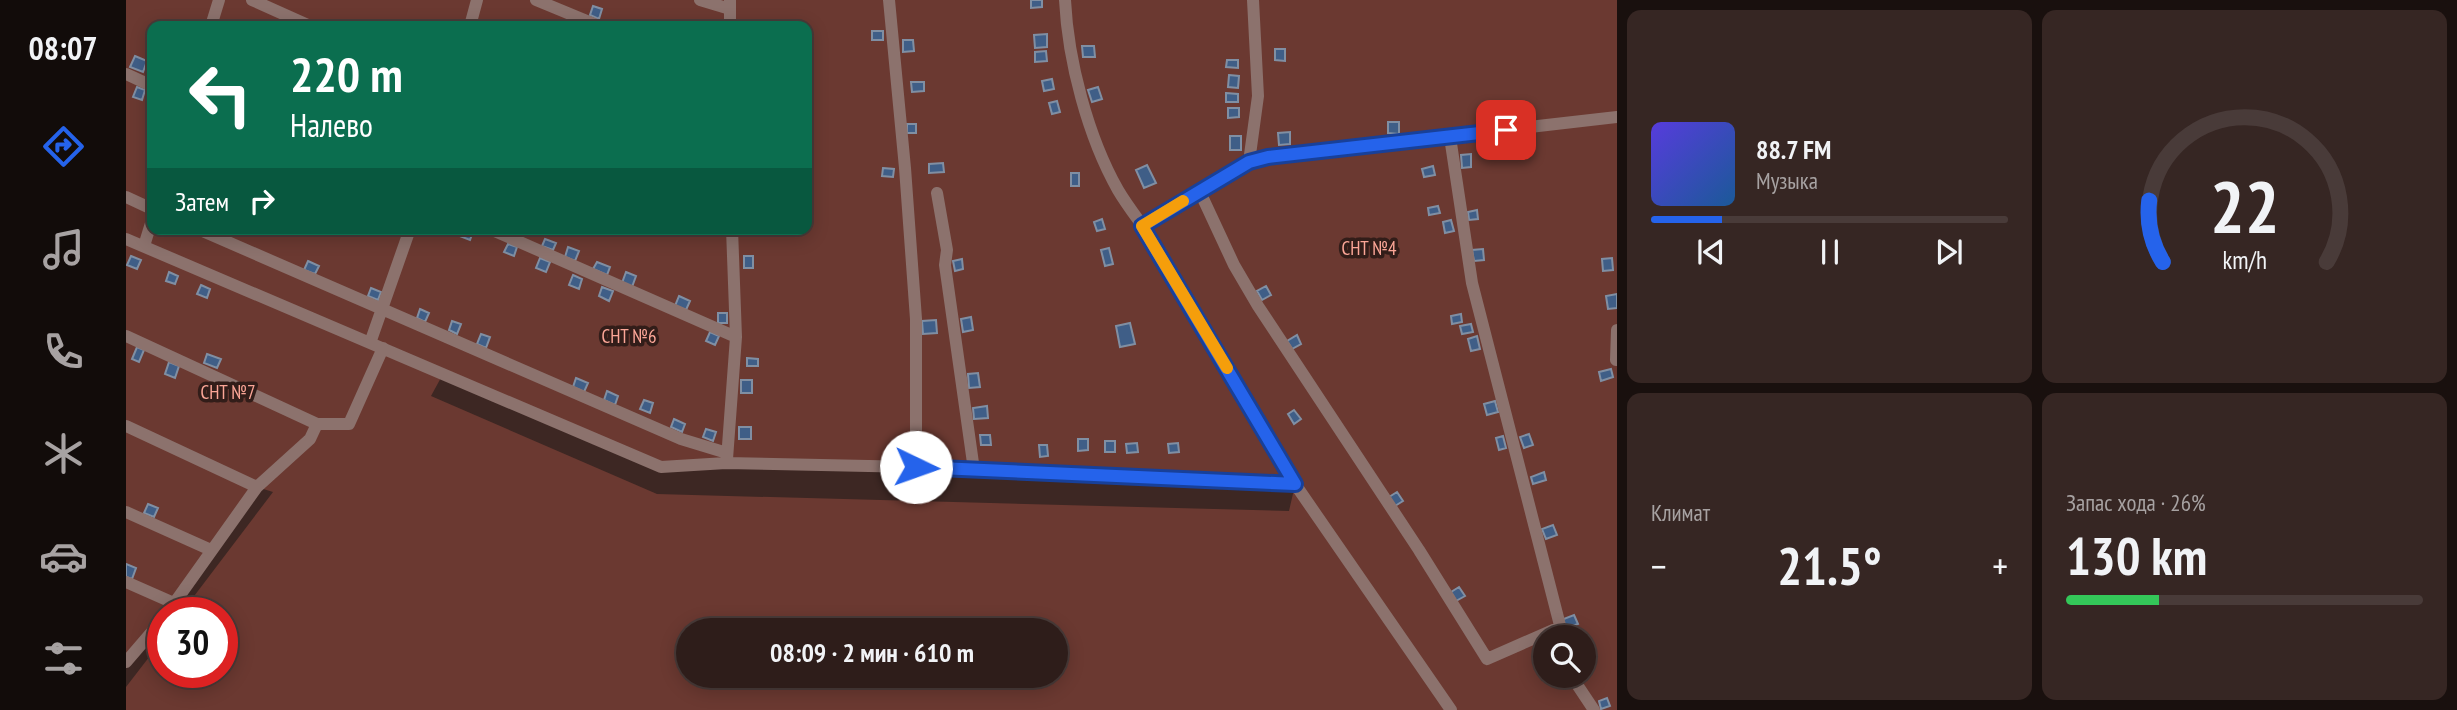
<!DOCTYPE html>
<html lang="ru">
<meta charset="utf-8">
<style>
body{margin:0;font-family:"PT Sans Narrow",sans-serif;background:#362623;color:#f1f3f6;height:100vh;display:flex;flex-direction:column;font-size:26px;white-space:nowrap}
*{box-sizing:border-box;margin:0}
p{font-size:23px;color:#a7a2a2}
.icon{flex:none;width:38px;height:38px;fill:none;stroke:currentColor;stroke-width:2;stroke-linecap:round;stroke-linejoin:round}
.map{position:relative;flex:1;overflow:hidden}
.side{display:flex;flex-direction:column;gap:10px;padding:10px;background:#19100e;width:840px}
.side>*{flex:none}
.top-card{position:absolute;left:21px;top:21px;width:665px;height:214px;border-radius:14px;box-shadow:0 4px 18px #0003,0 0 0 2px #493b39;background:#0b6e4f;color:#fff;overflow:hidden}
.controls{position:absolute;left:1407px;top:625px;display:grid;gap:14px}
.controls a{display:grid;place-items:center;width:63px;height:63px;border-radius:50%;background:#2e1d1a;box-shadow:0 4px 18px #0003,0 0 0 2px #493b39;font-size:35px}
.speed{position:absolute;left:21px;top:597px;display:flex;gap:14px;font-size:35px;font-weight:700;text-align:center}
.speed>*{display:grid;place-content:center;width:91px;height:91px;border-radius:50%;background:#2e1d1a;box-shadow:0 4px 18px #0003,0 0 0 2px #493b39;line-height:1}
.speed .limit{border:10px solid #d22;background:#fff;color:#111}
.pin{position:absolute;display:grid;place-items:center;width:60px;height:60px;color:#fff;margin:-30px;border-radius:14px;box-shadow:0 4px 10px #0006}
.me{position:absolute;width:77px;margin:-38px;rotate:93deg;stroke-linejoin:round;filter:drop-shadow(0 0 5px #0008)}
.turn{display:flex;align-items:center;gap:24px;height:147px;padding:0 28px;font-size:32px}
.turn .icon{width:91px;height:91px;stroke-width:2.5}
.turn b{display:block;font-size:49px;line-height:60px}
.then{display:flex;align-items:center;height:66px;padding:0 28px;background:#0003;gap:14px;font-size:26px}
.big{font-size:52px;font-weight:800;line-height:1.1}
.side .card{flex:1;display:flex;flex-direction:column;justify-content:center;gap:10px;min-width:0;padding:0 24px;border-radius:14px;background:#362623}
.side .dial{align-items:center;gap:0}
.dial svg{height:182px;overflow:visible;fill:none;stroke:#493b39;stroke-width:7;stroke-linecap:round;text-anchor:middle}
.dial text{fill:#f1f3f6;stroke:none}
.song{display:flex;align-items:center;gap:21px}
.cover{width:84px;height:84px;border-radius:10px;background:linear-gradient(135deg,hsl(250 70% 55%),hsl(210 70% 35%))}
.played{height:7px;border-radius:4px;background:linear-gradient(90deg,#2563eb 20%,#493b39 20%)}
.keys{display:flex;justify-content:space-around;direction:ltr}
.heat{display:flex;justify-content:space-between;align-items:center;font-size:38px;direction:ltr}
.charge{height:10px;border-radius:5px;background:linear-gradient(90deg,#34c759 26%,#493b39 0)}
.side .tiles{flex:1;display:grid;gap:10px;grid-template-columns:repeat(2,1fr)}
.trip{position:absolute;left:550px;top:618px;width:392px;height:70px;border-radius:35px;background:#2e1d1a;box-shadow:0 4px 18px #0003,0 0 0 2px #493b39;font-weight:800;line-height:70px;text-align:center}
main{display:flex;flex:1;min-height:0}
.tab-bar{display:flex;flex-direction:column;width:126px;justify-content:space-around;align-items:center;background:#120c0a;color:#a7a2a2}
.tab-bar .icon{width:49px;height:49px}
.tab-bar .current{color:#2563eb}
.tab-bar b{font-size:32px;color:#f1f3f6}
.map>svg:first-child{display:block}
.green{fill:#6b3931;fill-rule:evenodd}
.building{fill:#3f5e87;stroke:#808fa3;stroke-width:2}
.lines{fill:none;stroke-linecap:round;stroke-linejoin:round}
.minor{stroke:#8c726d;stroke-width:12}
.route-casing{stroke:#184099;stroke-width:18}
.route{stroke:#2563eb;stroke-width:12}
.slow{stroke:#f59e0b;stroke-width:12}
.labels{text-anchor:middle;stroke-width:7;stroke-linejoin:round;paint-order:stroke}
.park-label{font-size:19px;fill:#fca697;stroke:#321d19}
</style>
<main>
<nav class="tab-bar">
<b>08:07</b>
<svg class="icon current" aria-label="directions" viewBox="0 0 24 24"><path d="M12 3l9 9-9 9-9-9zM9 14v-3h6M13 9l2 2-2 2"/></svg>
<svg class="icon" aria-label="music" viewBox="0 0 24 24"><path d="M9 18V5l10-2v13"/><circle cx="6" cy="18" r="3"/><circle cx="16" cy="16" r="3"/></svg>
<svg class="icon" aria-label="phone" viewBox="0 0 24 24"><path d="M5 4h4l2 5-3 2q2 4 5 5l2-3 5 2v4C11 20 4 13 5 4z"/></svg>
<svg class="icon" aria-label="climate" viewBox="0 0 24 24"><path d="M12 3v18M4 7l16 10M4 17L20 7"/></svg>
<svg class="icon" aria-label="car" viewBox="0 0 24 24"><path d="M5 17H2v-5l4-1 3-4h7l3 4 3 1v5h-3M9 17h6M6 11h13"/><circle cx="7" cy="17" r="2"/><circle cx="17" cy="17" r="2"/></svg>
<svg class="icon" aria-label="filters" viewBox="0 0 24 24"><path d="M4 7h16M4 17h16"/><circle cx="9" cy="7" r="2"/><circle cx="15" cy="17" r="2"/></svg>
</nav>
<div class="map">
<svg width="1491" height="710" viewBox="0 0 1491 710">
<rect width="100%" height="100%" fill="#3d2723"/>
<path class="green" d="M0,0H1491V710H0V687L37,639V672H96V612H56L147,492L131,487L0,662ZM26,26H681V229H26ZM317,374L535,467H790L1169,485L1163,511L531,494L305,396ZM562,630H929V676H562ZM1419,637H1458V676H1419Z"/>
<path class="building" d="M905,0H916V7L905,8Z
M467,6L476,9L473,19L464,15Z
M746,31H757V40H746Z
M921,34V47L909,48L908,35Z
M777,40H787L788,51L777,52Z
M956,46H968L969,57H957Z
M1149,49H1159V61L1149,60Z
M920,51L921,61L909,62V52Z
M9,56L21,61L17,72L4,67Z
M1101,60H1112V68L1100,67Z
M1103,75L1113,76L1112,88L1102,87Z
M926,79L928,89L918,91L916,81Z
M785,82H798V91L786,92Z
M11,87L19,90L16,100L7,97Z
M972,87L976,99L966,102L962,90Z
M1100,93L1112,94V102H1100Z
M931,101L934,112L926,114L923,103Z
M1102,108H1113V117L1102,118Z
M1262,122H1273V134L1262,133Z
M781,124H790V133H781Z
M1164,132V144L1153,145L1152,133Z
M1104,136H1115V150H1104Z
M1345,154V167L1336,168L1335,155Z
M817,163L818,172L803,173V164Z
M1021,165L1030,183L1018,188L1010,170Z
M1307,166L1309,175L1298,177L1296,169Z
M757,168L768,169L767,177L756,176Z
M945,173H953V186H945Z
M1312,206L1314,213L1303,215L1302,208Z
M1351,210L1352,219L1343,220L1342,212Z
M976,219L979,229L971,231L968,222Z
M1325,220L1328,231L1319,233L1317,222Z
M334,229H348L344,240L331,235Z
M419,239L430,243L427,250L416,246Z
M382,244L391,247L388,256L378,252Z
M442,247L453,251L449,261L439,257Z
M983,248L987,264L979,266L975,250Z
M1357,249L1358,260L1348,261L1346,250Z
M5,256L15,260L11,269L1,265Z
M618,256H627V268H618Z
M414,258L424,262L420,272L410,268Z
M1486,258L1487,270L1477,271L1476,259Z
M836,259L837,269L829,271L827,261Z
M182,261L193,266L189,274L178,270Z
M471,262L484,267L481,275L467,269Z
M43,272L52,276L49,284L40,281Z
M500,272L510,276L506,287L496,283Z
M447,275L456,279L453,289L443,285Z
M75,285L84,289L81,298L71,294Z
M1140,286L1145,295L1136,300L1131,291Z
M476,287L487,291L483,301L473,296Z
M245,288L255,292L252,300L242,296Z
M1491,294V308L1482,309L1480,296Z
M553,296L564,301L560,310L549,306Z
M294,309L303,313L299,322L291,318Z
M592,313H601V323H592Z
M1335,314L1336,322L1326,324L1325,316Z
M845,317L847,330L837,332L835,319Z
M810,320L811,333L797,334L796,321Z
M326,321L335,324L331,334L323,330Z
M1004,323L1009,344L994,347L990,326Z
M1345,324L1347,332L1336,334L1334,326Z
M584,332L593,336L589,345L580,341Z
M355,334L364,337L360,348L351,344Z
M1171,335L1175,344L1166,349L1161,341Z
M1351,336L1354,349L1345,351L1342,339Z
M11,347L18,350L13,362L6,359Z
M81,354L95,359L91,368L78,363Z
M621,358L632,359V366H621Z
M43,362L53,366L49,378L39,374Z
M1485,369L1487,377L1475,381L1473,372Z
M852,373L854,387L843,388L842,374Z
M450,378L462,383L458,392L447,387Z
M615,380H626V393H615Z
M481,391L492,396L489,405L478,400Z
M518,400L527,403L524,413L514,409Z
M1369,401L1372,412L1361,415L1358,404Z
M861,406L862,418L848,419L847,408Z
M1168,410L1175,419L1168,424L1162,414Z
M548,419L559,424L556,432L545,427Z
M613,427H625V439H613Z
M580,429L590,432L587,441L577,437Z
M1403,434L1407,445L1398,448L1394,437Z
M854,435H864L865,445H855Z
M1377,436L1380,448L1373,450L1370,438Z
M952,439H962V450L952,451Z
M979,441H989V452H979Z
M1011,443L1012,452L1001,453L1000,444Z
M1052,443L1053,452L1043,453L1042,444Z
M913,445H921L922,456L914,457Z
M1418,472L1420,480L1407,484L1405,477Z
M1271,492L1277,501L1269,506L1263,497Z
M22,504L32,508L28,517L18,513Z
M1427,525L1431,535L1420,539L1416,529Z
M0,564L10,568L6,579L0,577Z
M1333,587L1339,596L1330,601L1325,592Z
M1448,615L1452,624L1438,629L1435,620Z
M1481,698L1484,706L1475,709L1473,701Z"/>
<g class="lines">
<path class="minor" d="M126,0L184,26
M410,0L473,26
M574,0L604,9
M604,0V26
M763,0L779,168L790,319V467
M939,0C942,61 962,137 992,190C999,202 1008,214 1016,225L1169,484L1325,710
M85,26L93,0
M344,26L351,0
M0,74L26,86
M1324,137L1346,283L1437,637
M1123,162L1132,96L1127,0
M1074,192L1108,265L1132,306L1293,550L1361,659L1434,627
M811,193L821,250L819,265L848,470
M0,197L26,209
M1016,225L1123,162L1142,157L1491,117
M72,229L555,439L601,453
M364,229L610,337
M0,239L535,467L600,463L790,467L1169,484
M18,246L26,220
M0,336L191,424H223L257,348
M244,343L284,229
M1490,360L1491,330
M0,426L131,487
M601,459L610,337L606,229
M0,512L85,550
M0,582L50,604
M42,612L131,487L184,439L191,424
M0,662L37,619
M1449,676L1452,686L1468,710"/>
</g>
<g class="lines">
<defs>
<path id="route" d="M790,467L1169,484L1016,226L1123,162L1142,157L1380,130"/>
</defs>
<use href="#route" class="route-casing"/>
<use href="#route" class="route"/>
<path class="slow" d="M1057,201L1016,226L1101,368"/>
</g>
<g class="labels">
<g class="park-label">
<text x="1243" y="255">СНТ №4</text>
<text x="503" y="343">СНТ №6</text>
<text x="102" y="399">СНТ №7</text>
</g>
</g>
</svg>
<div class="controls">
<a><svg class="icon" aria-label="search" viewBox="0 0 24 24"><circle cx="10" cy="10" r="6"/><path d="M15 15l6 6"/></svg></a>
</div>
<div class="speed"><div class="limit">30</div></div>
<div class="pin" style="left:1380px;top:130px;background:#d93025"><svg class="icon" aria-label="arrive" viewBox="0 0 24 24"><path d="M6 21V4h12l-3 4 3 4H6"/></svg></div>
<svg class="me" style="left:790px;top:467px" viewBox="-20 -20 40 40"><circle r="19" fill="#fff"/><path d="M0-13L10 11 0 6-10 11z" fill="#2563eb"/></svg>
<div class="trip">08:09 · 2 мин · 610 m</div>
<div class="top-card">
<div class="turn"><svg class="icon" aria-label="left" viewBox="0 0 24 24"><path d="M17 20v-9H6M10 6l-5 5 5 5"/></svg><div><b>220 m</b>Налево</div></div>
<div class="then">Затем<svg class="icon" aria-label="right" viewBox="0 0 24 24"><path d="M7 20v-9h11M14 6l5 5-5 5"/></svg></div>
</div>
</div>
<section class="side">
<div class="tiles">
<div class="card">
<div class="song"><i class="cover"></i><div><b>88.7 FM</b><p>Музыка</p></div></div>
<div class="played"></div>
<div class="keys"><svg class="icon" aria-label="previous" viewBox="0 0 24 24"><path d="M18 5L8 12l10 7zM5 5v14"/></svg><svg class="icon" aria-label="pause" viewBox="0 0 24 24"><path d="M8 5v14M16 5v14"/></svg><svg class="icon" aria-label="next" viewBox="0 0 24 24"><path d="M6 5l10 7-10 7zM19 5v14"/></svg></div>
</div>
<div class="card dial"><svg viewBox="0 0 100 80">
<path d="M14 69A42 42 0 1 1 86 69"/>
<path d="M14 69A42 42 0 0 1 8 42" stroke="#2563eb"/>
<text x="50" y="56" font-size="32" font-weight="700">22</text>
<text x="50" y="72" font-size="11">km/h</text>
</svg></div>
<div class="card"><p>Климат</p>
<div class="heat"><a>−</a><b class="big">21.5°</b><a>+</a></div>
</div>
<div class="card"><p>Запас хода · 26%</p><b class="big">130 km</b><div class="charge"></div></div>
</div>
</section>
</main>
